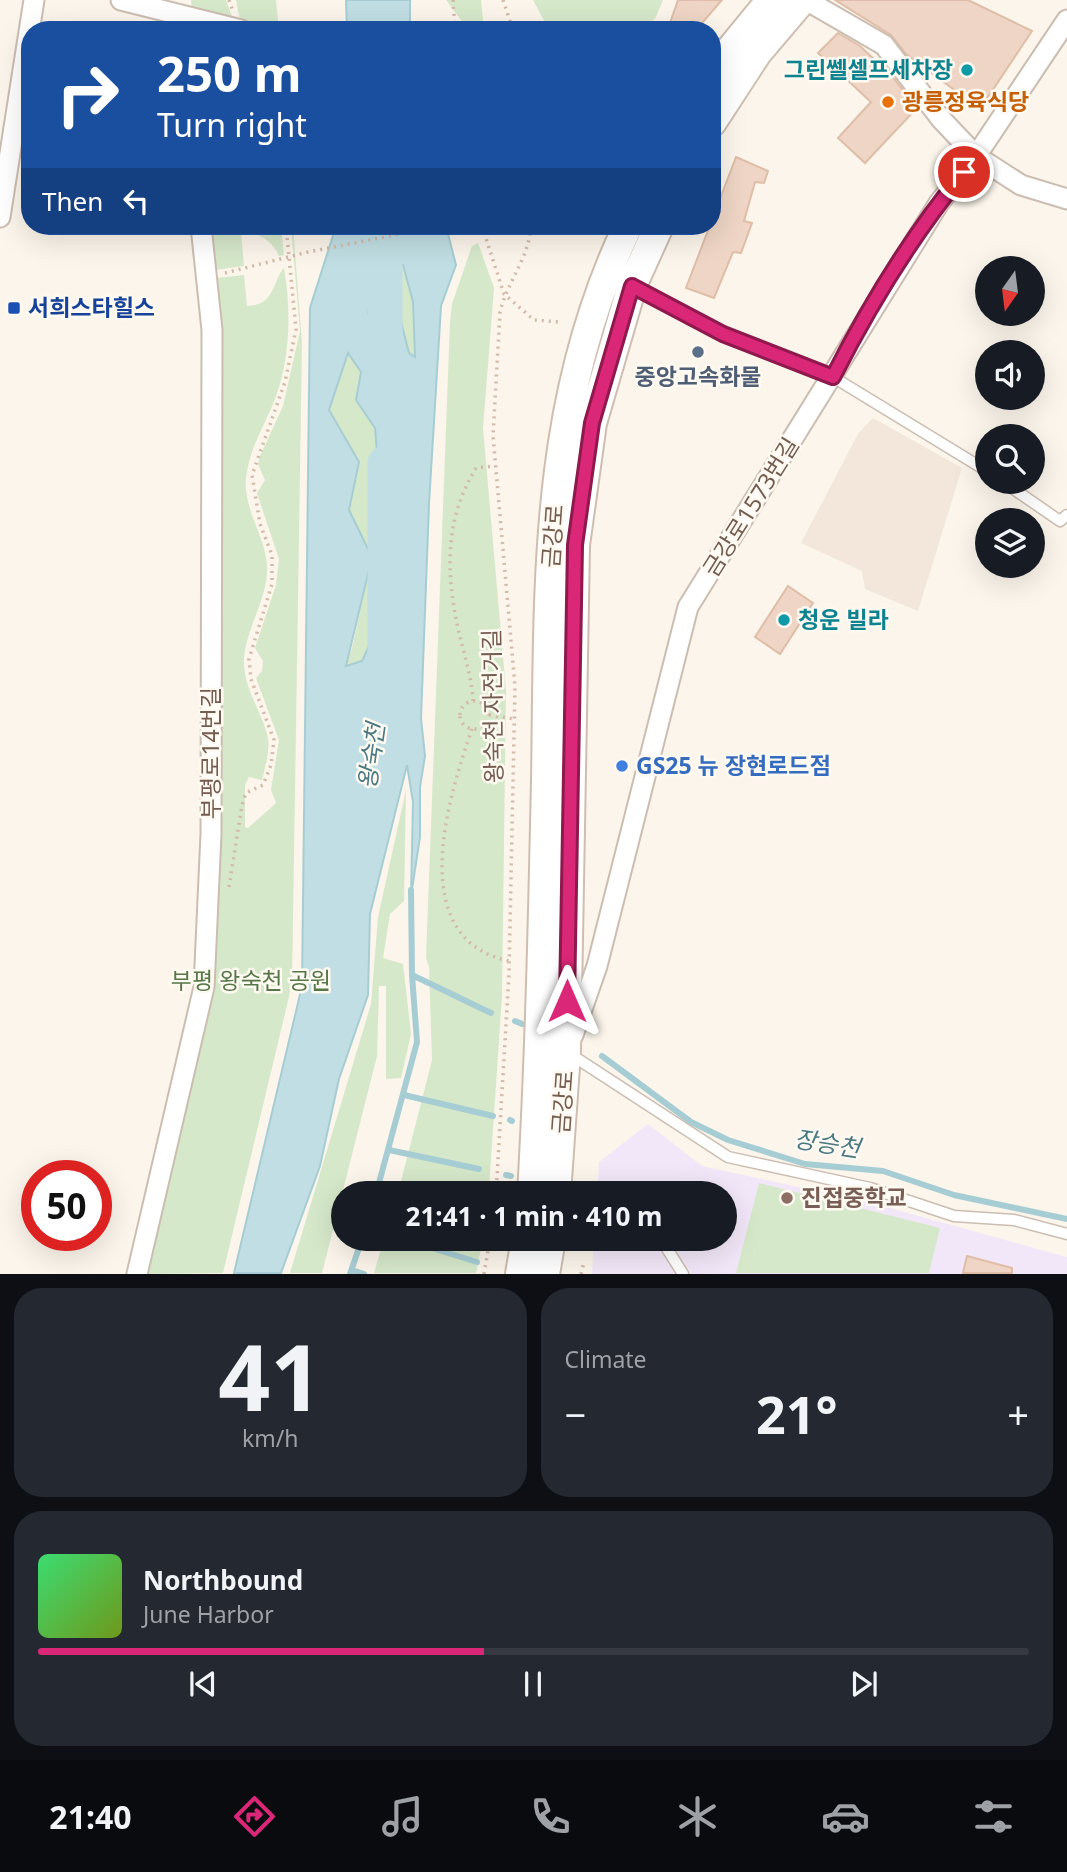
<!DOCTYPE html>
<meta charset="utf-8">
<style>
body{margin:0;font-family:"Noto Sans","Noto Sans KR",sans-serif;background:#242831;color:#f1f3f6;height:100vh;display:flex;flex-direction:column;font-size:26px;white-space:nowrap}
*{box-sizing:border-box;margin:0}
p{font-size:23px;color:#9ea1a6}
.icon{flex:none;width:38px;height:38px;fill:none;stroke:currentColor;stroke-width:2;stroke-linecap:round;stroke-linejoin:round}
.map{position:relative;height:1274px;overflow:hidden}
.drawer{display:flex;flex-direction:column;gap:14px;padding:14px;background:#0d0f14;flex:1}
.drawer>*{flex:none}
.top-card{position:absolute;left:21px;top:21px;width:700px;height:214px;border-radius:28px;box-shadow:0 7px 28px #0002;background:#1a4fa0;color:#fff;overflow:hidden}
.needle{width:46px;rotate:194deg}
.fabs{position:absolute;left:975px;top:256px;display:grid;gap:14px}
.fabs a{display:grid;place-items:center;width:70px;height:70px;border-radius:50%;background:#171b24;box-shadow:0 7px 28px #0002;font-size:35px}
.speed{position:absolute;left:21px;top:1160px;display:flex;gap:14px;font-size:35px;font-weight:700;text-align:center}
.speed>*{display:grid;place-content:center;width:91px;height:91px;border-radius:50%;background:#171b24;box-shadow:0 7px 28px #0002;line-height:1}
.speed .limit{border:10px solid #d22;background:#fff;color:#111}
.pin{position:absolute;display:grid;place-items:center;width:60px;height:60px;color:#fff;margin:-30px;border:4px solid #fff;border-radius:50%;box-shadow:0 2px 7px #0007}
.me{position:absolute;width:77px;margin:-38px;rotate:0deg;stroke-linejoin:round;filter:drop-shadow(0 0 5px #0008)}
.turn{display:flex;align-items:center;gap:24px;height:147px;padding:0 21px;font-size:32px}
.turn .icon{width:91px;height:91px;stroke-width:2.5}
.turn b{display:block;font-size:49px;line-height:60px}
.then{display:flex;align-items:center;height:66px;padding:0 21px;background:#0003;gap:14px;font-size:26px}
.big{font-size:52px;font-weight:700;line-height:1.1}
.drawer .card{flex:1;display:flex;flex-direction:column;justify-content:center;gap:10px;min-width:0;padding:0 24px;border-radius:28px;background:#242831}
.drawer .dial{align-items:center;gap:0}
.dial b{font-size:91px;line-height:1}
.song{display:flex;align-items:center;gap:21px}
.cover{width:84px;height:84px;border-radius:10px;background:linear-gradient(135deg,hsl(140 70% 55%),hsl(80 70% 35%))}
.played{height:7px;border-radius:4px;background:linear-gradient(90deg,#db2777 45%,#363941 45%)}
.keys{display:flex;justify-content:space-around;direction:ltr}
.heat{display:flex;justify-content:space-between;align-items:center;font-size:38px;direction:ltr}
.drawer .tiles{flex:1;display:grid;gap:14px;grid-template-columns:1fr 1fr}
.card:last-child{grid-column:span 2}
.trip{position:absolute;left:331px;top:1181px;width:406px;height:70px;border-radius:35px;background:#171b24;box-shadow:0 7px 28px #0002;font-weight:700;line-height:70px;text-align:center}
.menu{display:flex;height:112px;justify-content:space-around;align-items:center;background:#090b0e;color:#9ea1a6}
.menu .icon{width:49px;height:49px}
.menu .selected{color:#db2777}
.menu b{font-size:32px;color:#f1f3f6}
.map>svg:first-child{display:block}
.residential{fill:#f2e7da}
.education{fill:#f2e7f8}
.green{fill:#d6e8ca}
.water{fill:#c0dee3;stroke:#a7cdd4;stroke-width:2;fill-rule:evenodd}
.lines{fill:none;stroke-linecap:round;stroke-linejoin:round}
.stream{stroke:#a7cdd4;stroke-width:6}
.river{stroke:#c0dee3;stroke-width:35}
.building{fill:#eed5c5;stroke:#dfbda7;stroke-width:2}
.service-casing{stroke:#ccbdb1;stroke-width:13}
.minor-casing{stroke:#ccbdb1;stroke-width:23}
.secondary-casing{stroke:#cfbeaf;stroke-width:32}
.path{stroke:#d3b9a7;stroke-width:3.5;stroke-dasharray:2 5;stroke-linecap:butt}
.service{stroke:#fff;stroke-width:10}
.minor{stroke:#fff;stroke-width:19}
.secondary{stroke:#fff;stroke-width:28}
.route-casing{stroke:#8e194d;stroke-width:18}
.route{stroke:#db2777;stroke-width:12}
.culture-dot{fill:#0f9aa8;stroke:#fef9f1;stroke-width:2.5}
.food-dot{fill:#e8710a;stroke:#fef9f1;stroke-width:2.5}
.transit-dot{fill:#1a4fb4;stroke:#fef9f1;stroke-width:2.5}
.service-dot{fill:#5c6f8a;stroke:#fef9f1;stroke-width:2.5}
.shop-dot{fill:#3f7fe0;stroke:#fef9f1;stroke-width:2.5}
.education-dot{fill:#8d6e63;stroke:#fef9f1;stroke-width:2.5}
.labels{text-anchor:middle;stroke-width:5;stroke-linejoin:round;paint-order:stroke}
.culture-label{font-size:23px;font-weight:bold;fill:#0d838f;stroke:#fef9f1;text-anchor:end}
.food-label{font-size:23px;font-weight:bold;fill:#c56008;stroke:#fef9f1;text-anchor:start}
.transit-label{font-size:23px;font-weight:bold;fill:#164399;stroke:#fef9f1;text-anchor:start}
.service-label{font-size:23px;font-weight:bold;fill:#4e5e75;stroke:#fef9f1}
.street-label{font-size:23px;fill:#745d50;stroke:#fef9f1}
.shop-label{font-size:23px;font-weight:bold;fill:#366cbe;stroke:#fef9f1;text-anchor:start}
.park-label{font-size:23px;fill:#567849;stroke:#fef9f1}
.education-label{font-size:23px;font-weight:bold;fill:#785e54;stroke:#fef9f1;text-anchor:start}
.water-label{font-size:24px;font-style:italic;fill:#4b7a85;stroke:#fef9f1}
</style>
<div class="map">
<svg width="1067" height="1274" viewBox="0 0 1067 1274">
<rect width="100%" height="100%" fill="#fbf5eb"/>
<path class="residential" d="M873,418L962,468L918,611L865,589L862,571L801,543L858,434Z"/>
<path class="education" d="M648,1124L702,1166L872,1203L1067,1257V1274H592L594,1239H724V1194L597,1193L599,1162Z"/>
<path class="green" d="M191,0H226L237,30H194Z
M236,0H276L279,30H248L239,16Z
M446,0H481L484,30H463L461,20Z
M533,0H663L655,19L637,30H549Z
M206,226H281L284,255L279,256C272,240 258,232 241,232L244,266L215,270L216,278L244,275L247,306C276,305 272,281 284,268C292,314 290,366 271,409C260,433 249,452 246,478C243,509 265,536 267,565C269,596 247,626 244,658C242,687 262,711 268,738C270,752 265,767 262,780L249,777L245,785V827L248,828L276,803L271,790L279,740L256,678L262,671L263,661L255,648L276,585L279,559L257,493L265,480L258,464L260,456L283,406L300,331L291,226H293L302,343L292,984L223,1273L147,1274L213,955L223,609L219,410Z
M478,243L494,288L483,428L506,690L502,996L489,1189V1193H398L432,1060L429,967L426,958L450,323L452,304L472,246Z
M403,265L413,302L415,358L409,353L401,325L396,391L390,385L379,338L368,313L374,287V266Z
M348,352L361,372L356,400L375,428L380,489L395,547L392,598L362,661L345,667L352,648L372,557L349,510L359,462L329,410Z
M406,790L404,901L390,914L383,958L403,964L411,1034L401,1078L386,1079V986H379L377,1056L322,1273H290L371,1004L378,917Z
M759,1183L940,1228L929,1273H736Z
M384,1239H483L476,1273H374Z"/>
<path class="water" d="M346,0H410V30H347Z
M336,226H446L456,265L441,306L429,504L421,718L425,756L420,787V837L411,896L413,802L407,765L370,914L368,995L339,1079L320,1166L281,1273H234L302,986L310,308ZM403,265L413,302L415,357L409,353L401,322L395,390L390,385L379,338L368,313L374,287V266ZM348,353L361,372L356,400L375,428L380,489L395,547L392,598L362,661L346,666L372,557L349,510L359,462L329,410Z"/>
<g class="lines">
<path class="stream" d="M411,890L412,975L491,1013
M515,1021L522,1024
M602,1056L691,1122L728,1140L805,1164L883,1171L954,1195L1067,1219
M404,1095L493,1116
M510,1120L512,1121
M389,1150L479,1169
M506,1175L511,1176
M379,1185L405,1194
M376,1194L417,1042L412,975
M403,1239L477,1262
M352,1270L364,1274
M350,1274L362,1239"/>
<path class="river" d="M385,410V226
M385,659V463"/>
</g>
<path class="building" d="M678,0H722L696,30H683L670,23Z
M835,0H968L1032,31L980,109L906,54L891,35Z
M838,33L860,46L891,75L917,108L865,163L838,138L871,102L818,53Z
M736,157L768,171L764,183L755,182L744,221L752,223L741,253L733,252L714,298L686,288Z
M788,586L813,603L780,654L755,637Z
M967,1256L1012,1268V1273H963Z"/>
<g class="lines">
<defs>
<path id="service" d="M636,288L723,334L833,377L987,471
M1002,481L1060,521L1067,515
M570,1054L728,1157L870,1188L954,1216L1014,1220L1067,1234
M661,1239L683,1274"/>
<path id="minor" d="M121,0L241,30
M806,0L884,45L941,119L976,156L1021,185L1067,199
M0,217L34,0
M573,1035L597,966L688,607L939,203L976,156L1067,20
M137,1274L204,987L211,834L212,330L201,226"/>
<path id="secondary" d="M712,72L771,0
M712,122L757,53L802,0
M532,1194C540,1056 543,919 546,781C549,588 542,405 628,226
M556,1194L566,1052L575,545L592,423L632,286L659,226
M520,1274L526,1239
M545,1274L551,1239"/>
</defs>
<use href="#service" class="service-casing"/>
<use href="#minor" class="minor-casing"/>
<use href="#secondary" class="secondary-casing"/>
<path class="path" d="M229,0L232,9
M453,0L455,30
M503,0L513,30
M482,226L504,294L534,320L559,322
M225,273L308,252L441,226
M460 715a14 14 0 1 1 28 0a14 14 0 1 1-28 0Z
M473,701C472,679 465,658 460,637C446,578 443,521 476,468L495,466
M489,715L514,719
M472,729C448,798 404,939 509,961
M229,887L242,805L246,793L263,785L271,765L274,740L251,679L249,659L272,584V555L260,524L252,475L285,382L296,329L286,226
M496,1194L509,974L515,686L493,436L500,312C507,282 529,258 531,226
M484,1274L490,1239
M581,1274L584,1262"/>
<use href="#service" class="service"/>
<use href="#minor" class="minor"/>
<use href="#secondary" class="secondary"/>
</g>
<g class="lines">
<defs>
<path id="route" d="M567,1001L575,545L592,423L632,286L723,334L833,377C869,306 913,234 964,172"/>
</defs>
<use href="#route" class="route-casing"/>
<use href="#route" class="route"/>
</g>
<g class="culture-dot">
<circle cx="967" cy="70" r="7"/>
<circle cx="784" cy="620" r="7"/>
</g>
<circle class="food-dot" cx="888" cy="102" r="7"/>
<rect class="transit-dot" x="7" y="301" width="14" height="14" rx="3.5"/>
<circle class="service-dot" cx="698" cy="352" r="7"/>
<circle class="shop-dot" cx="622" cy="766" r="7"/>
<circle class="education-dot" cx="787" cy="1198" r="7"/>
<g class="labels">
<g class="culture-label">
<text x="953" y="78">그린쎌셀프세차장</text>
<text x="798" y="628" text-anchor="start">청운 빌라</text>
</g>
<g class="food-label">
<text x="902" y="110">광릉정육식당</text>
</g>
<g class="transit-label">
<text x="28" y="316">서희스타힐스</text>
</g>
<g class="service-label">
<text x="698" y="385">중앙고속화물</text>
</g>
<g class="street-label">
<text transform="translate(751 507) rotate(-58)" y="8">금강로1573번길</text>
<text transform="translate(553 536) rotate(-86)" y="8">금강로</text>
<text transform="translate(493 706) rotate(-91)" y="8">왕숙천 자전거길</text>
<text transform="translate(211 753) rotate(-90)" y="8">부평로14번길</text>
<text transform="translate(563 1102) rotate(-86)" y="8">금강로</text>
</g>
<g class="shop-label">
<text x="636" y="774">GS25 뉴 장현로드점</text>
</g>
<g class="park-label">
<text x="251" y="989">부평 왕숙천 공원</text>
</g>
<g class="education-label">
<text x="801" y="1206">진접중학교</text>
</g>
<g class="water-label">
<text transform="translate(372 756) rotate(-82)" y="8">왕숙천</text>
<text transform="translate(827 1144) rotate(9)" y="8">장승천</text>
</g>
</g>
</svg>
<div class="fabs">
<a><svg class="needle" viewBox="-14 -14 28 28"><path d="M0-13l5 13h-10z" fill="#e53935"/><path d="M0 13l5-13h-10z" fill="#9ea1a6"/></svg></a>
<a><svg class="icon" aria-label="sound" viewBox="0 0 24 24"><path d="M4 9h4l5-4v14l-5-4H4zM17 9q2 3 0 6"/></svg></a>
<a><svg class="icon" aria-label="search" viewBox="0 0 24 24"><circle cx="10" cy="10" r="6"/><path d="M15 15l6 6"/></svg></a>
<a><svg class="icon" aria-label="layers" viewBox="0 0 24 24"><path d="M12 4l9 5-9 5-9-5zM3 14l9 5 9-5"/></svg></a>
</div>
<div class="speed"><div class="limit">50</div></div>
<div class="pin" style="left:964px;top:172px;background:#d93025"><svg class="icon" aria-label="arrive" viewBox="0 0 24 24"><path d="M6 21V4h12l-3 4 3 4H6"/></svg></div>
<svg class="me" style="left:567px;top:1001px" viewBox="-20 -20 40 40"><path d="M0-17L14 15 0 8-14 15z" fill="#db2777" stroke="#fff" stroke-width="4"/></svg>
<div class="trip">21:41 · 1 min · 410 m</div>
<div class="top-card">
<div class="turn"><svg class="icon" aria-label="right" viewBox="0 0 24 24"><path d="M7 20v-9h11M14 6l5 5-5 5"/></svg><div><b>250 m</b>Turn right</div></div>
<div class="then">Then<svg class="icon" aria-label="left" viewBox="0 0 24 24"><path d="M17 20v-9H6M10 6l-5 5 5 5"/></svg></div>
</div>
</div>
<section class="drawer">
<div class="tiles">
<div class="card dial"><b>41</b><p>km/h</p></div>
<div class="card"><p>Climate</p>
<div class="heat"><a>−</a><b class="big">21°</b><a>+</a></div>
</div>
<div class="card">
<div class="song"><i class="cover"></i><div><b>Northbound</b><p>June Harbor</p></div></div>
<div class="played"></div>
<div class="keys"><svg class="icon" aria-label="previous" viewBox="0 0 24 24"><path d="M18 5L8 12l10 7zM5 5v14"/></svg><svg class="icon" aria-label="pause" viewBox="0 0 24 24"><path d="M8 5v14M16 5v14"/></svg><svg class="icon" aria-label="next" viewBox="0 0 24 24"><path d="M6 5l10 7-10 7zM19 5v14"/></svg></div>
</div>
</div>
</section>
<nav class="menu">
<b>21:40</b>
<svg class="icon selected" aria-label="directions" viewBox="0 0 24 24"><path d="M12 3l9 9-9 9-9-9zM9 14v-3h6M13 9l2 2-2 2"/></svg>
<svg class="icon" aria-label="music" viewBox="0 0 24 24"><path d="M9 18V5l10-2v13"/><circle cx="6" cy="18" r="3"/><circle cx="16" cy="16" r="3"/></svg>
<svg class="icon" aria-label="phone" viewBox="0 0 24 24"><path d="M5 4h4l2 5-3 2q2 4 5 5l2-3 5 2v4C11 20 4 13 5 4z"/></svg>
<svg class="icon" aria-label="climate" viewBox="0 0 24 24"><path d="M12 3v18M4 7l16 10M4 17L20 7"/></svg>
<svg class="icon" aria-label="car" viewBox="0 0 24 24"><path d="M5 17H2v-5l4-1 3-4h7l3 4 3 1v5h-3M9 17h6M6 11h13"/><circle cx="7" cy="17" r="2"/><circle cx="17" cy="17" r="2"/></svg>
<svg class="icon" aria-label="filters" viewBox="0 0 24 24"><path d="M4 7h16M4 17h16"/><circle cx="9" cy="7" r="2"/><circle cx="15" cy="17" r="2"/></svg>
</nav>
